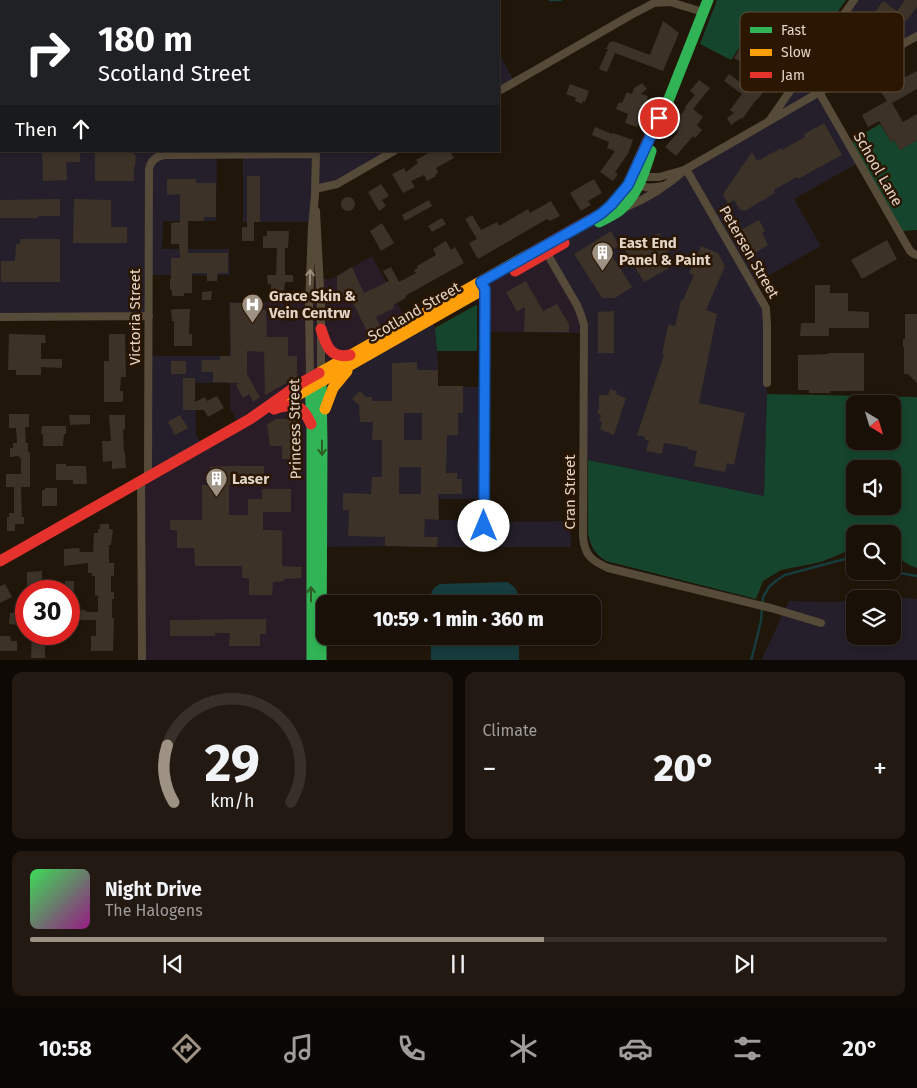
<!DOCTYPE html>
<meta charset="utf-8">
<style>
body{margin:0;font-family:"Fira Sans",sans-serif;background:#221912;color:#f1f3f6;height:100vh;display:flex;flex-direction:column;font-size:19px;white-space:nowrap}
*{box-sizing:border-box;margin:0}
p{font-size:16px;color:#9f9d9c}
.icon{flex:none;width:28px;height:28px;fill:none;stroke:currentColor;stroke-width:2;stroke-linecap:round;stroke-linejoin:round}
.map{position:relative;height:660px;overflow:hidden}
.drawer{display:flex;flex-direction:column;gap:12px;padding:12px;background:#0e0904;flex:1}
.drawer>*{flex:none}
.hud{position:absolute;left:0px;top:0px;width:500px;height:152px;box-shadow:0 2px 8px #0003,0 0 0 1px #373029;background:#202124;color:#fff;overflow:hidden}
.needle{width:32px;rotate:142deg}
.tools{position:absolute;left:846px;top:395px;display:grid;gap:10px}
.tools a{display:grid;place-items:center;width:55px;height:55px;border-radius:10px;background:#191008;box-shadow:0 2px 8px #0003,0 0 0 1px #373029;font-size:25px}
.speed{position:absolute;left:15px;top:580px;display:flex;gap:10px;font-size:25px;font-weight:700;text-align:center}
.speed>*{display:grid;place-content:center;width:65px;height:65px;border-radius:50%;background:#191008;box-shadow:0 2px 8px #0003,0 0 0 1px #373029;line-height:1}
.speed .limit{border:8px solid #d22;background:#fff;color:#111}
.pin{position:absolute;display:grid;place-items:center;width:42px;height:42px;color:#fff;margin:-21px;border:2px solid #fff;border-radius:50%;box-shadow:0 1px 5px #0007}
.me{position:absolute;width:55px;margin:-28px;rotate:0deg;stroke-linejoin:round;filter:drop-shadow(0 0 4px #0008)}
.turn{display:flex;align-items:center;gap:18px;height:105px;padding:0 15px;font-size:22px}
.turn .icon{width:65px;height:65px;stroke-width:2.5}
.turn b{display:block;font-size:35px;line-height:42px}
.then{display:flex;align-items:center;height:48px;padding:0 15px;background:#0003;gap:10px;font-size:19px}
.big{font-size:38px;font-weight:800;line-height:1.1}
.drawer .tile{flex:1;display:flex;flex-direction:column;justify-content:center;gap:8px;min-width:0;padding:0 18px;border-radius:10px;background:#221912}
.drawer .dial{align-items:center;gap:0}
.dial svg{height:130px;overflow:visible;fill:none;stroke:#373029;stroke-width:7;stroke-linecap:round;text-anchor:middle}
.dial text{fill:#f1f3f6;stroke:none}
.song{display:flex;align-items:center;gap:15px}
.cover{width:60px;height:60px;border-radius:8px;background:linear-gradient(135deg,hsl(130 70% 55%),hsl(310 70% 35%))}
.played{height:5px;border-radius:2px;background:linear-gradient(90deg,#9e9284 60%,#373029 60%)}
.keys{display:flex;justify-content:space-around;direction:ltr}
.heat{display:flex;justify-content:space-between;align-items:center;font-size:28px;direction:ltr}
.drawer .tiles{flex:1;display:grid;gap:12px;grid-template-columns:1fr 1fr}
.tile:last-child{grid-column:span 2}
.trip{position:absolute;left:316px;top:595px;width:285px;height:50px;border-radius:10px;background:#191008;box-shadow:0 2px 8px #0003,0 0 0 1px #373029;font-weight:800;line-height:50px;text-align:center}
.menu{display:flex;height:80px;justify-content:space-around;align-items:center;background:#0a0603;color:#9f9d9c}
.menu .icon{width:35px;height:35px}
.menu .current{color:#9e9284}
.menu b{font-size:22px;color:#f1f3f6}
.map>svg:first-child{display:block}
.commercial{fill:#2a1c26}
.industrial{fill:#241f2a}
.green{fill:#16452d;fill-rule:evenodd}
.water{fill:#163c3d}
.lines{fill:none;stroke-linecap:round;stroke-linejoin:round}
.stream{stroke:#163c3d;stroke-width:2.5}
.building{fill:#3c3228;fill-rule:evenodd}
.street{stroke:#564a39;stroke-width:8}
.fast{stroke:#30b455;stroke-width:11}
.slow{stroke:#ff9f0a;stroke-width:11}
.jam{stroke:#e5322d;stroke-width:11}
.oneway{stroke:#9c8f80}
.oneway2{stroke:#2d5d27}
.route-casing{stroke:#114b97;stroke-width:12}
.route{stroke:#1a73e8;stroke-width:9}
.labels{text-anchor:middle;stroke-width:5;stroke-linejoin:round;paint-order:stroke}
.street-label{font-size:15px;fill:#e2d4c6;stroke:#2a1601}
.poi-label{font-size:15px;font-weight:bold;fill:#e2d4c6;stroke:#2a1601;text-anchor:start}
.key{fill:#2a1601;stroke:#614f3c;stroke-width:1}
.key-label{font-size:14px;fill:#e2d4c6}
</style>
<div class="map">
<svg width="917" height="661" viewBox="0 0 917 661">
<rect width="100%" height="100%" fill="#21160a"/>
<path class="commercial" d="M544,250L576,305L583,333L484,332L483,286Z
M372,256L410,327L316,380L317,660H141V480L239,425L230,408L229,302H315V279H332Z"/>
<path class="industrial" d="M156,0H469L470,1H154Z
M853,0H917V35L819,92L858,163L794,199L821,246L752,285L766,314L767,394L764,497L583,459L581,316L544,250L767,122Z
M499,53L515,83L499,92Z
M1,94V151H388L338,184L315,190V222H243V154H217L216,221H163L162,249H229L230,275H149L148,315L0,316V95Z
M429,316L435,328L438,360V386L484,387V499H439V520L484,521V522L570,521L571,547H405L404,546L317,547L316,380Z
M148,356H230V383H195L196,434L202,446L148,476Z
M905,598L917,599V660L761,661L789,601L829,602L855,601V636H892V599H886Z"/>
<path class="green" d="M0,0H156L154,1H1V94L0,95Z
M717,0H846L811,49L762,14L731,60L700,44Z
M880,124L891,142L894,140L900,150L917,140V230L903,231L851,141Z
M476,305H477V351H437L435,328Z
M767,394L917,397V568L909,565L893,554L892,534H855V548L821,562L781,570L763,581L756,599L606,561C595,554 591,547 588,534V460L764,496ZM855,404H892V441H855ZM855,469H892V506H855Z"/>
<path class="water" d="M507,582C517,587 519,593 519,604H431C431,594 430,589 440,584Z
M431,636H519V660H431Z"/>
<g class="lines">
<path class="stream" d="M550,0H561
M888,571L917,576
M751,661L761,621L763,597L769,587L777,580L785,575L852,557L855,558"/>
</g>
<path class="building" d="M905,0H917V7L906,21L897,15L886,29L884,28L882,31L868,21L883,1L897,11Z
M663,21L679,33L663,71L615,53L607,72L599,69L608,49H606L609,43L613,41L650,55Z
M740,48L747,53L741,62L734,58Z
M760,50L768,56L767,57L781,67L764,91L758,99H757L742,119L741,118L731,125L727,118L734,113L730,110L742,94L724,81L729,74L740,82L748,70L758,75L765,65L755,58Z
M917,71V89L892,103L903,122L917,114V140L900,150L894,140L891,142L879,121L868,127L862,115L887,101L881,92L888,88L886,83L895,77L898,81Z
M699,80L710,88L693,109L703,117L697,125L702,130L695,138L693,136L676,156L665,147L678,132L672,126L681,117L680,116L686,108L685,107L695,95L690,91Z
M642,83L647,89L641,94L648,96L637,127L625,123L628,114L616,109L619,102L622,103L627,92L632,94L634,88Z
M570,84L589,91L585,102L583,101L582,104L575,101L576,98L566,94Z
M824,123L842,155L798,179L797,177L774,190L775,193L745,211L739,209L734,200L728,204L723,194L752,152L757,161L781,148L782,150L805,137L804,134Z
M595,127L612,134L613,133L633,140L628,154L615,172L618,174L613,181L600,172L615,151L607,148L609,142L592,135Z
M42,151H80V162H66L67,180L43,181Z
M95,151H134V155H136L135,166H134V181H95Z
M432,151H450L454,158L436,168L438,173L435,175L436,176L427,181L424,175L411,181L415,187L403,193L392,174L404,168L406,172L418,163L416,160Z
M247,176H260V222H254V241H242V227H247Z
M167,179H196V183H216V217H204V221H188V253H228V273H218L217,281H207V273H192V293H184V296H172V290H170V279H171V258H180L179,244H171V223L180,222V194L167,195Z
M594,179L602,193L588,201L591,205L581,211L570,193Z
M381,184L389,196L382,200L386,206L379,211L368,192Z
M341 204a7 7 0 1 1 14 0a7 7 0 1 1-14 0Z
M60,199V216H38V218H0V200Z
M74,199L111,200V227H127V243H73Z
M429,200L432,206L405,221L402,215Z
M551,201L560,216L550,221L547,219L478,259L469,243L477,239L465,219L472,215L481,230L497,222L499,226L528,209L530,213Z
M442,218L446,224L432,232L428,226Z
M759,220L765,231L762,233L768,245L753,254L745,238L739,241L735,233Z
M382,223L394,243L381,251L370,231Z
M267,231H289L288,248H285V275H293V282H285L284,291H271V284L268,285L267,275H276L277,248H263V236H267Z
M611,231L619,246L609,251L632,287L615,298H602L574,254Z
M659,233L665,243H668L672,249L661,255L669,268L644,282L624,249L632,244L634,248Z
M20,239H60V282H1V261H15L16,244H20Z
M887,240L897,259L862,279L851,260Z
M446,241L451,250L455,247L464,263L405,296L406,298L393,305L394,308L376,317L381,328L369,335L348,293L337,300V276L352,267L364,293L389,281L383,271L391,267L399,282L416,273L414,270L418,268L417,266L436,255L433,249Z
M701,246L718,253L725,266L706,310L717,314L699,403L745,413L734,465L727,463L725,472L694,466L697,451L687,449L688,447L664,443L662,454L646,451L649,440H645V437L637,435L664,355L662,354L668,325L675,326L681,300H683L694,275L689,273Z
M526,281L543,311L557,304L569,324V332H524L525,307L517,312L506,292Z
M815,285H830V293H848V311L869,312V328H829V336H800L801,323H815Z
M212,291L211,300H202V292Z
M230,303H252V310H266L267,337H288V356H297V377L265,395L264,352L247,351V374L260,397L253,402L249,394L243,398L236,385L239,383L213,382V372H201L202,360H220V356H231Z
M175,309H190L189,334H192V346H174V321H172L171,310Z
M614,311V353H598V312Z
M905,314H917V383L908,374H904V347H903V339H905Z
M9,334L45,335L46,343H41V359H62V368L41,367V375H16V370H8Z
M109,334H125L126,377H121L120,391H123V401L120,402H104V361H109Z
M828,353H864V391H830V393H809V390H798V355L829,354Z
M171,361H186V374H171Z
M417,362V370H438V386H463V413H458V435H447L446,473H457V479H462V494H438L439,520L425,519L424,537H438L437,547L385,546V537L348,536L349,510H343V493L371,494L372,477H382V440H372L373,422H360L359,405L352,399L360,391L366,397H372V401H392V363ZM404,413H422V440H404ZM399,467H421V494H399Z
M183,378H195V402L205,397L207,401L217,396L224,408L208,417L204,410H182L183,409Z
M610,389L617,391L616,394L626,398L614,435L600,429L602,422L599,421L601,415L597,413L599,408V395H608Z
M9,414H29V427H25L26,443H28V453L30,452V487H21L22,517H24V524H15V531H7V517H9V513H14V487H6V474H21V458H19V456L10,457V448H13V443H17L16,428H9Z
M69,415H90V424L70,425Z
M109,415H125V429L123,430L124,453L125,452L126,468L112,469V461L103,462L102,441H111Z
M180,415L188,428L175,435L168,422Z
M276,419H293L297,422L296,459H282V446H270L267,424Z
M42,426H66V434H64L63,446H43V434H41Z
M56,464H66V466H86L87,484H73V480H56Z
M229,466H264V485H229V515H248V499H262V489H291V512H263V530H279V531H282V566L302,567L301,578L284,579V581L273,582L272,595H249V578H242V566H195L194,548H177V530H170V520H202V485H209L210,467Z
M45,488H57V506H42V490H45Z
M100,524H109V529H113L111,545H109V563H114V576H111V592H114V599H112V618H114L113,651H91V636H96V620H79L76,617L83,609L87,612H98V595L95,596V576H92V573H88V563L64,566V549L79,548L80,552H93L94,533H98V529H100Z
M42,571V587H39V591H27V572Z
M65,581H74V591H65Z
M5,584L12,597L0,603V586Z
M10,613H19L18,625L9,624Z
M266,619V634H260V646H229L230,633H215V636H170V620Z
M32,634H42V645H45V658H31Z
M0,636H10L11,641H17V651H0Z"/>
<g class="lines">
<path class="street" d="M306,0V1
M499,91L631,15L654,3L670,2L703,12
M819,92L910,251L914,254L917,255
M769,121L854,0
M686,169L766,308L767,325V383
M639,177H659L684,170
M636,183C644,189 653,188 663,186
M315,189L337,184L394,151
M624,208C647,199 667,186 686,169L917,36
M316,211L321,307V374
M545,250L577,305L581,315L584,325L583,536C584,555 592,561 608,568L771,608L821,623
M481,282L485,289L484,542
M0,317L149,316
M310,378L309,307L312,226L315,196L316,151
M148,477L149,169C151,160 156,157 164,155L316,154
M141,481L142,661"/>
<path class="fast" d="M663,114L708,0
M599,222C606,218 614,215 620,210C638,195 644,172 651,151
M321,382L322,445L321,661
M310,383L312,426V661"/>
<path class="slow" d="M319,373L526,256
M289,400L477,293
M325,409L333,388L347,371"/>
<path class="jam" d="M526,256L602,213L611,205L628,185L653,129L665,108
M515,271L564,243
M321,329C326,345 330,359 350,355
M274,409C295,402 302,404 311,424
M0,561L250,419L301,383L319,373"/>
</g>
<defs><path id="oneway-shaft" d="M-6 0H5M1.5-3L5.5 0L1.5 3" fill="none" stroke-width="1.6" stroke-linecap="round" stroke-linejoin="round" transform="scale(1.25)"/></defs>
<use class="oneway" href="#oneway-shaft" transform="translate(310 277) rotate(-88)"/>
<g class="oneway2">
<use href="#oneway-shaft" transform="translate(322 448) rotate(90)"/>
<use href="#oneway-shaft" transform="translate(311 594) rotate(-90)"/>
</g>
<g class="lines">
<defs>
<path id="route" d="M484,526L485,289L481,282L591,220L602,213L611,205L628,185L659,118"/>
</defs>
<use href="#route" class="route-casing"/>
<use href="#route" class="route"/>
</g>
<defs>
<symbol id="building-pin" viewBox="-11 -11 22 30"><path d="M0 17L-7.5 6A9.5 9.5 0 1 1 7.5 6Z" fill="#9e9284" stroke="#2a1601"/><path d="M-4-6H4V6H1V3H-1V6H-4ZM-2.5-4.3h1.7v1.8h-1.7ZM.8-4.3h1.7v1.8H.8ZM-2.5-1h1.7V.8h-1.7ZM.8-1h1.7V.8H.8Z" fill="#fff"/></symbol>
<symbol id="hospital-pin" viewBox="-11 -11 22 30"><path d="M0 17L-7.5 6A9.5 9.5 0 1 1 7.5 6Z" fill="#9e9284" stroke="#2a1601"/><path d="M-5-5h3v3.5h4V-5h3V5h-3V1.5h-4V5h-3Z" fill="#fff"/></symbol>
</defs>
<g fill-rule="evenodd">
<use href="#building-pin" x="590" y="240" width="25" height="34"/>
<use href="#hospital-pin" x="240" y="292" width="25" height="34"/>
<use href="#building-pin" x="204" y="466" width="25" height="34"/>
</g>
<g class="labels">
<g class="street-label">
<text transform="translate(878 169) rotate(60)" y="5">School Lane</text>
<text transform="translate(749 252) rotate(60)" y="5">Petersen Street</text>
<text transform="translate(414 312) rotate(-30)" y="5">Scotland Street</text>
<text transform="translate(135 317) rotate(-90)" y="5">Victoria Street</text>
<text transform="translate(295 429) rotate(-91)" y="5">Princess Street</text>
<text transform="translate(570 492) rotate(-90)" y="5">Cran Street</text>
</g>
<g class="poi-label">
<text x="619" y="248">East End<tspan x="619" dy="17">Panel &amp; Paint</tspan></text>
<text x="269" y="301">Grace Skin &amp;<tspan x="269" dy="17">Vein Centrw</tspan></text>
<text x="232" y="484">Laser</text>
</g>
</g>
<rect x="740" y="12" width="164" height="80" rx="8" class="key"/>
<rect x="750" y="27" width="22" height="6" fill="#30b455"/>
<rect x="750" y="49" width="22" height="7" fill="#ff9f0a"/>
<rect x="750" y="72" width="22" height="6" fill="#e5322d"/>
<g class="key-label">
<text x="781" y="35">Fast</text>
<text x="781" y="57">Slow</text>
<text x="781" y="80">Jam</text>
</g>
</svg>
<div class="tools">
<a><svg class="needle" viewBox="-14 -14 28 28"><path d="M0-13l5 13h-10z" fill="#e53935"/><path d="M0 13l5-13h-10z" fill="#9f9d9c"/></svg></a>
<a><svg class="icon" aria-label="sound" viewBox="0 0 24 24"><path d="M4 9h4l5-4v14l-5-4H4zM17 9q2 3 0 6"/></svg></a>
<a><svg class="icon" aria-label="search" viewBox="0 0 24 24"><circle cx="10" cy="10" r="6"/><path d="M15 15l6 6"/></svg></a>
<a><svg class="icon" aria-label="layers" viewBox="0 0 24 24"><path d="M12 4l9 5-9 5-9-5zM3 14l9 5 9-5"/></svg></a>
</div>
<div class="speed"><div class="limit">30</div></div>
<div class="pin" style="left:659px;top:118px;background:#d93025"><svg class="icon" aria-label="arrive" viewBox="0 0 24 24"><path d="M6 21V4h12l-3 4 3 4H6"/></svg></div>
<svg class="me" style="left:484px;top:526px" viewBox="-20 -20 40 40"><circle r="19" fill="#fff"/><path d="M0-13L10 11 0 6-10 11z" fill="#1a73e8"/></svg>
<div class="trip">10:59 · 1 min · 360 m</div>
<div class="hud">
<div class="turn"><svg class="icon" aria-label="right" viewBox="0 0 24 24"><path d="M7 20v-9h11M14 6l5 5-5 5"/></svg><div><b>180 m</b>Scotland Street</div></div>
<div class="then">Then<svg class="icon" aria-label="ahead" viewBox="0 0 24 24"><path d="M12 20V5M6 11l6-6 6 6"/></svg></div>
</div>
</div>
<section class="drawer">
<div class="tiles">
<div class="tile dial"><svg viewBox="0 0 100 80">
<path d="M14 69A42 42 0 1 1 86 69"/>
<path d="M14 69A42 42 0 0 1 10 34" stroke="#9e9284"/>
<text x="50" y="56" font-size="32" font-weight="700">29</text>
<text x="50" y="72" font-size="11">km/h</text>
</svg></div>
<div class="tile"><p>Climate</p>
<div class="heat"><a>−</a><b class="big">20°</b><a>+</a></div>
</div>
<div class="tile">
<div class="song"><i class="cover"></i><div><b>Night Drive</b><p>The Halogens</p></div></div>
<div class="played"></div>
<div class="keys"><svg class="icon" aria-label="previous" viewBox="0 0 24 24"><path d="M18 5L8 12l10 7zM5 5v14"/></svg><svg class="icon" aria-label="pause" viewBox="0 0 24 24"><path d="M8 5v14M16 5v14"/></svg><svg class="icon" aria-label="next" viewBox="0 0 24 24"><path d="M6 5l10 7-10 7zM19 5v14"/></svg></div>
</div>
</div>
</section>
<nav class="menu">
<b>10:58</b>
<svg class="icon current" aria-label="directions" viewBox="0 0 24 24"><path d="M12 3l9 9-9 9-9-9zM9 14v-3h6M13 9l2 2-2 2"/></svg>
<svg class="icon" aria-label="music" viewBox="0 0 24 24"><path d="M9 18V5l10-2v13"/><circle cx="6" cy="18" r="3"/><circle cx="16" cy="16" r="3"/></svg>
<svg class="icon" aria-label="phone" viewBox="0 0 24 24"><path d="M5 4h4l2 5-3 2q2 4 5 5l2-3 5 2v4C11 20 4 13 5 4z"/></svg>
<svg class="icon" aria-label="climate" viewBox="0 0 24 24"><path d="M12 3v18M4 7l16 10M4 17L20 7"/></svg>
<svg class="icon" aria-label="car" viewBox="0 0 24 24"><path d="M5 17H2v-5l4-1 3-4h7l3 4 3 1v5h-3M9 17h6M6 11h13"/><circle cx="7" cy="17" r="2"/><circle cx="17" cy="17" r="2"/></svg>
<svg class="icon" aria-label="filters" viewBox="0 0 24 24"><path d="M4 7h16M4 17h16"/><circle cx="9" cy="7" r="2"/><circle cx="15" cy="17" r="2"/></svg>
<b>20°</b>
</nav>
